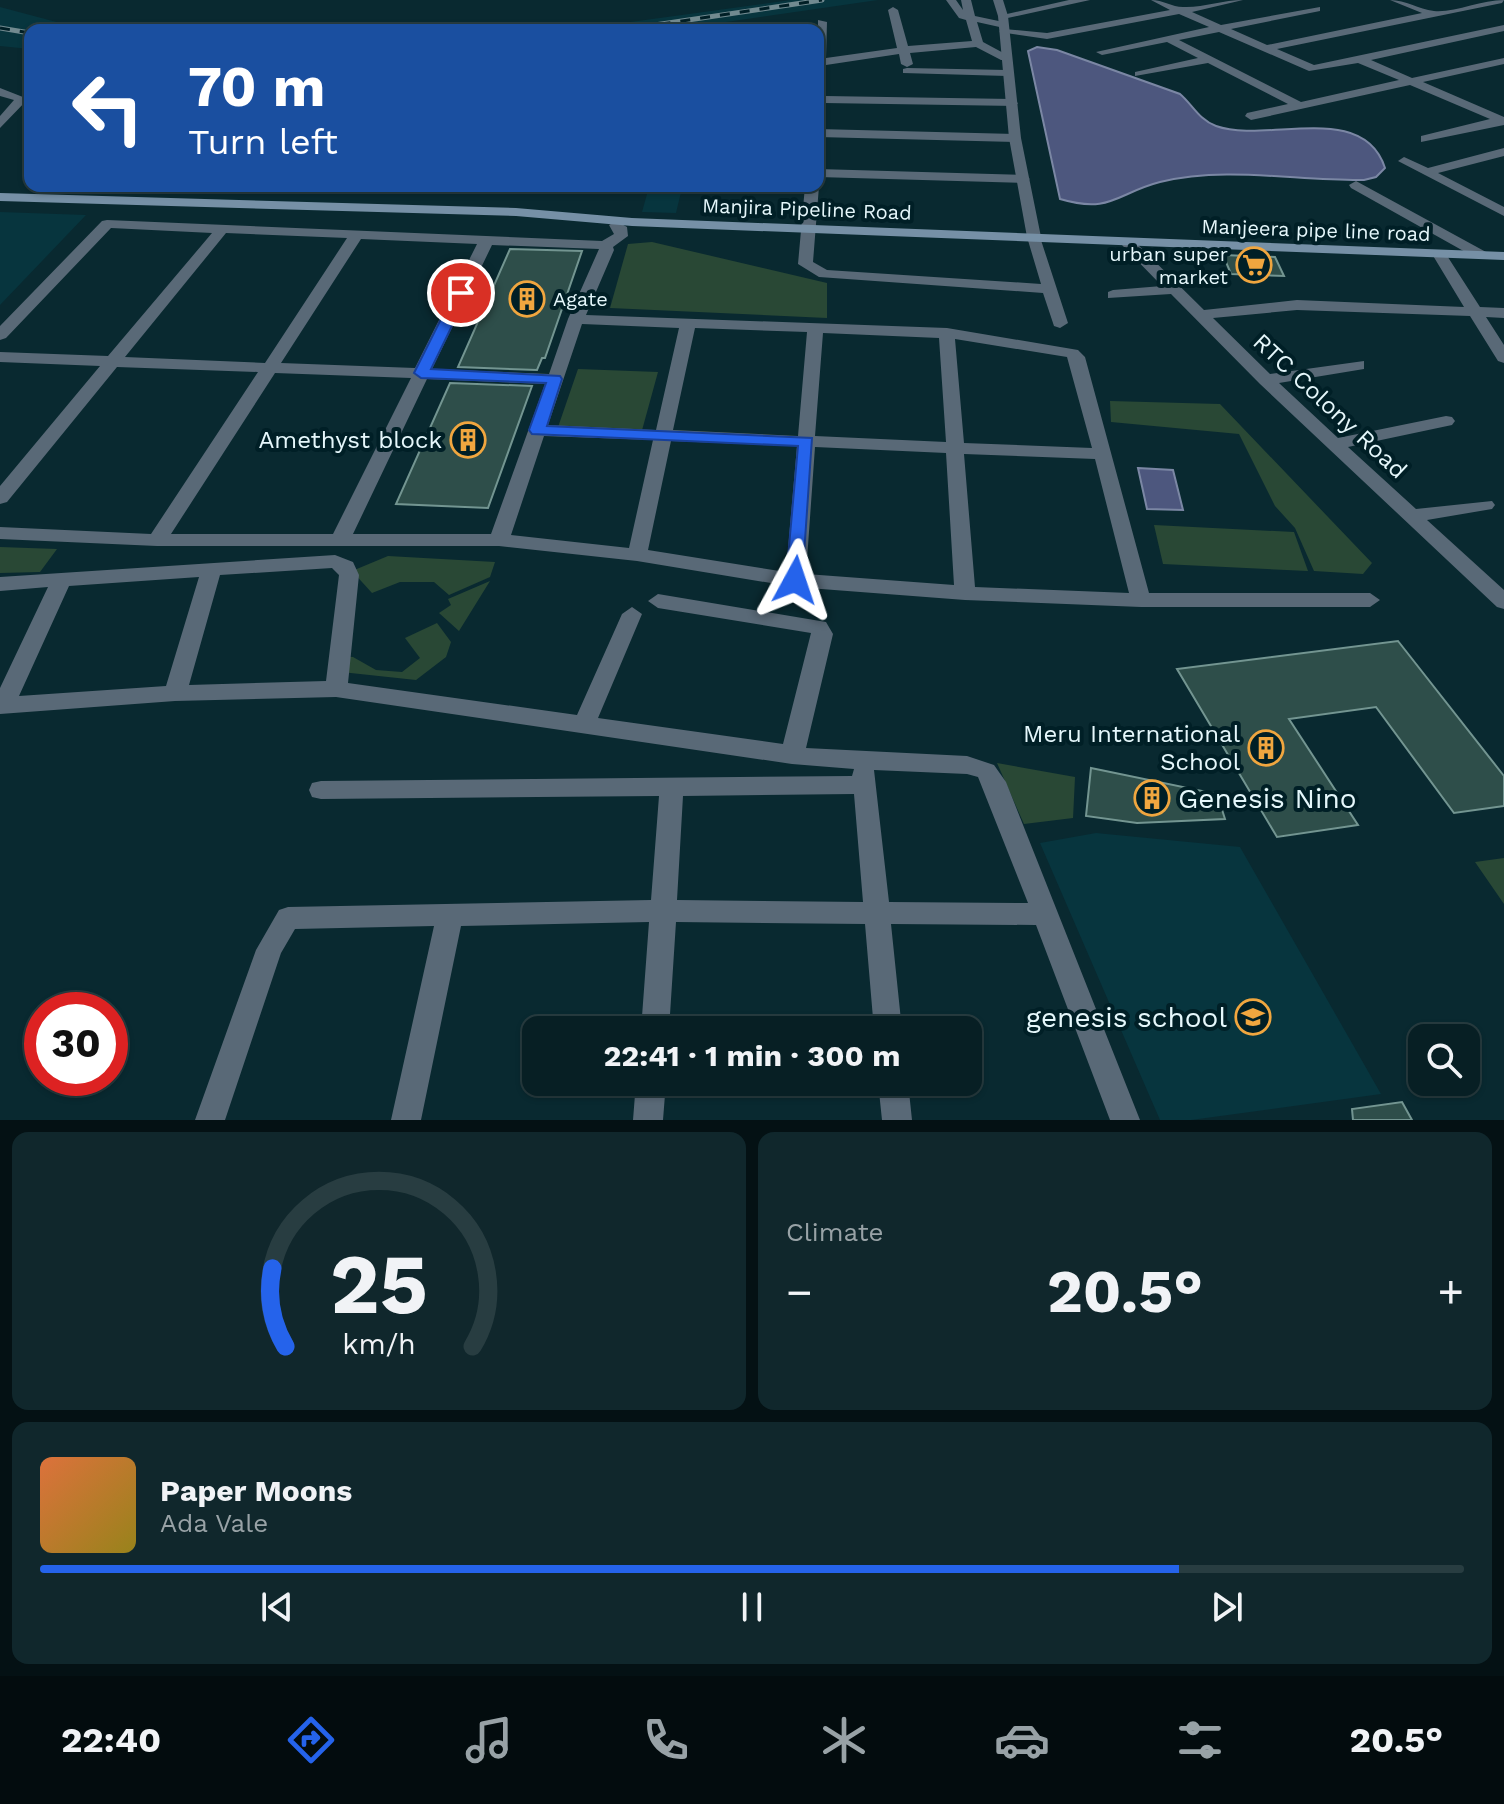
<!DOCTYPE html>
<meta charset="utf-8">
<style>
body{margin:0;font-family:"Work Sans",sans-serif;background:#10272c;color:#f1f3f6;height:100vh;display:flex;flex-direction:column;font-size:30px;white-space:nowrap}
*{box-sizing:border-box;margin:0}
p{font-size:26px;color:#98a2a6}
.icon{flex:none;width:44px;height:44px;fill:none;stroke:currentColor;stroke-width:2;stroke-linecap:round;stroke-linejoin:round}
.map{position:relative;height:1120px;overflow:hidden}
.side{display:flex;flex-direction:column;gap:12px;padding:12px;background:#041114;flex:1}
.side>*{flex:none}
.guide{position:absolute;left:24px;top:24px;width:800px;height:168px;border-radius:16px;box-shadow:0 2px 6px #0004,0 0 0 2px #283d41;background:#1a4fa0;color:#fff;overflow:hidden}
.buttons{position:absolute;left:1408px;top:1024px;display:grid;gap:16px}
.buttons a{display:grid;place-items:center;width:72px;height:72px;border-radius:16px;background:#071f24;box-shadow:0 2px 6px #0004,0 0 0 2px #283d41;font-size:40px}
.speed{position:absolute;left:24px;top:992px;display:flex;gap:16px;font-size:40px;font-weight:700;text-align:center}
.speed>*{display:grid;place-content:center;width:104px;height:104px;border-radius:50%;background:#071f24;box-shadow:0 2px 6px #0004,0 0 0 2px #283d41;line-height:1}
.speed .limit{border:12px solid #d22;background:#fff;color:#111}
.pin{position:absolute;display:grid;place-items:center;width:68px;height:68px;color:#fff;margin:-34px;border:4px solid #fff;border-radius:50%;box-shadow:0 2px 8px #0007}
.me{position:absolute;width:88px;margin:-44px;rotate:5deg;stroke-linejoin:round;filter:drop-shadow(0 0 6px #0008)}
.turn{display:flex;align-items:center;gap:28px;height:168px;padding:0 32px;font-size:36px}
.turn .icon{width:104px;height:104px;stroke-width:2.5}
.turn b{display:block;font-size:56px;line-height:68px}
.big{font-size:60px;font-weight:700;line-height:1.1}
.side .card{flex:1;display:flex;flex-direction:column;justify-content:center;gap:12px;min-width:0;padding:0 28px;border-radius:16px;background:#10272c}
.side .dial{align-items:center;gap:0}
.dial svg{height:208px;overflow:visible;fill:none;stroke:#283d41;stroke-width:7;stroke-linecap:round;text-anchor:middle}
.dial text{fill:#f1f3f6;stroke:none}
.song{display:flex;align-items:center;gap:24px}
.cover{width:96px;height:96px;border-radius:12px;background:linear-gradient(135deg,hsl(20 70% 55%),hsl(50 70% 35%))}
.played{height:8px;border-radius:4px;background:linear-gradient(90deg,#2563eb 80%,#283d41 80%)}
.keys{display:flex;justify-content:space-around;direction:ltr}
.heat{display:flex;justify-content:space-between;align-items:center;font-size:44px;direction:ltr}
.side .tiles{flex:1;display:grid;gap:12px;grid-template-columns:1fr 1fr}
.card:last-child{grid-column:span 2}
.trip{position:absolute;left:522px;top:1016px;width:460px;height:80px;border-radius:16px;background:#071f24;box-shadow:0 2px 6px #0004,0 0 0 2px #283d41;font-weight:700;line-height:80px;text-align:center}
.dock{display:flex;height:128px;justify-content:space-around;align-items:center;background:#030c0e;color:#98a2a6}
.dock .icon{width:56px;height:56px}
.dock .current{color:#2563eb}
.dock b{font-size:36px;color:#f1f3f6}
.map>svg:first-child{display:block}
.built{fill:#07353e}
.green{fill:#294835}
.water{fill:#4d577e;stroke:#7b87a4;stroke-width:2}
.building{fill:#2e4e4a;stroke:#739591;stroke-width:2}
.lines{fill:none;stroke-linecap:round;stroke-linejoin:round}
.minor{fill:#596977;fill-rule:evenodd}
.tertiary{fill:#596977;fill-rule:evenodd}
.secondary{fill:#7690a6;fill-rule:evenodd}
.rail-casing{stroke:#718a90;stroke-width:5}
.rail{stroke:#001f26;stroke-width:3;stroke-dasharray:10;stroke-linecap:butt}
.route{fill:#2563eb;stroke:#184099;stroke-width:2}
.labels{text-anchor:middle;stroke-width:8;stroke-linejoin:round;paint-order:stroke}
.far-street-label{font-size:20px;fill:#e5f7fb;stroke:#001f26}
.far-poi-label{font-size:20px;fill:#e5f7fb;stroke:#001f26;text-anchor:end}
.street-label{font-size:24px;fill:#e5f7fb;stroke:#001f26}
.poi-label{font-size:24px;fill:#e5f7fb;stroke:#001f26;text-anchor:end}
.near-poi-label{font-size:28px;fill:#e5f7fb;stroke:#001f26;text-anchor:start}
</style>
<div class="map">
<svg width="1504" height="1120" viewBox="0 0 1504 1120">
<rect width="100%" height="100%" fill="#092930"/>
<path class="built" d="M791,0H878L671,30H572Z
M0,7L79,28L101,30H30V49L0,46Z
M649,187L682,188L676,213L642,212Z
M0,212L86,215L0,305Z
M1096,833L1240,847L1381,1094L1191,1120H1160L1040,843Z"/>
<path class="green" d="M652,242L827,283V318L610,308L628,244Z
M578,369L658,372L641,434L557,430Z
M1110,401L1220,404L1372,563L1363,574L1314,571L1295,528L1275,506L1239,434L1111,422Z
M1154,525L1294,532L1308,571L1163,564Z
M0,547L57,549L40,572L0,573Z
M388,556L495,562L490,577L449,595L434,582H400L372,593L352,571Z
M490,581L459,631L439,613L451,605L448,599Z
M437,623L451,642L446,657L416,680L332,671L337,656L353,657L376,670L402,672L420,658L405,638Z
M997,763L1075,777L1073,818L1024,824Z
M1504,858V904L1475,862Z"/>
<path class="water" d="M1037,47L1057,50L1180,94C1192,104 1199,120 1216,126C1266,144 1363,100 1385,168L1376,177L1364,180C1296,181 1227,166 1160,182C1117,193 1111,214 1060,199L1028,51Z
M1138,468L1173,470L1183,510L1147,509Z"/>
<path class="building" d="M510,249L582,251L545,358H542L537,370L458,367Z
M1223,255L1275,257L1284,276L1231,274Z
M450,383L532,386L488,508L396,504Z
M1398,641L1504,776V806L1454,813L1376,707L1289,719L1358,825L1277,837L1177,669Z
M1091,768L1217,794L1225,819L1137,823L1086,816Z
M1402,1102L1412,1120H1353L1352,1109Z"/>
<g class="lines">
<path class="minor" d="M946,0H956L963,10L961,0H971L975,16L1008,23V27L1004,28L977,22L983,42L1009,56V60H1001L976,47L910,53L913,64L907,67L901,64L899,54L826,65L825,96L1012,99L1018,103L1016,106L824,103V110L818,114V20L827,22L826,58L897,48L888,10L893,7L898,10L908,46L972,41L966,20L959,18Z
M1069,0H1090L1003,19L998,16Z
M1151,0C1163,0 1172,7 1183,7C1202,8 1223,0 1243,0L1192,12L1221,25L1320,7V11L1231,29L1267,45L1422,13L1390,0C1406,0 1418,9 1434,11C1454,13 1481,0 1504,0L1502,3L1277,49L1314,65L1504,25V31L1371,60L1412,78L1504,58V64L1423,82L1504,117V125L1421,142V136L1490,119L1410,85L1251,120L1245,116L1247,113L1288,104L1208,63L1135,76V72L1198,58L1167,42L1102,55L1096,52L1209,27L1179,14L1047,39L999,32L1004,29L1047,33L1170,10ZM1219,32L1309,71L1358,63L1399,80L1301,102L1179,40Z
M907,68L1007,70L1013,73L1007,76L903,73V69Z
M0,88L28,99L0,128V116L14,100L0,96Z
M818,129L1015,134L1021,138L1015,142L818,137Z
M1504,148V156L1438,173L1504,207V216L1398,161L1404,157L1428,168Z
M818,169L1023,175L1030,179L1023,183L818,177Z
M1356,181L1486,252L1488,255L1476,258L1351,188L1349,185Z
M805,186H819L813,262L827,270L1041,284L1027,237L1039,234L1068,323L1060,328L1054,326L1043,293L819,277L798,264Z
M107,220L602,241L614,234L609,225L616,221L627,227L628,236L613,247L614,250L586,315L947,328L1078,350L1085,357L1149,593H1370L1380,600L1370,607H1141L965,600L795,587L637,561L499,546H157L0,539V527L151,534L258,372L117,367L7,502L0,504V486L100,366L0,362V352L108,356L212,233L111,228L6,338L0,340V326L102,221ZM226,233L347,238L265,363L125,357ZM361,239L477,244L415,368L281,363ZM492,245L599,249L568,319L549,374L432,369ZM582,324L679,328L656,430L548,425ZM695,328L807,332L798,436L673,430ZM823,333L939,338L946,442L815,436ZM955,339L1067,357L1092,448L964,443ZM275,373L411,378L333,534H171ZM427,379L545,384L491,534H353ZM544,436L653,440L629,548L511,535ZM671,441L797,446L786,572L648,550ZM815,447L946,453L954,585L806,574ZM964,454L1095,459L1129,593L975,587Z
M1127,238L1132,239L1204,310L1297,300L1464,307L1432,254L1439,250L1444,251L1480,307L1504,308V318L1486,317L1504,345V363L1498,361L1470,316L1297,310L1213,318L1270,374L1364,361V369L1279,383L1338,438L1446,416L1452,417L1455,421L1452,425L1348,447L1416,509L1492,501L1495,505L1492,509L1427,520L1504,590V609L1497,607L1260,384L1171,294L1108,298V292L1113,290L1162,286L1122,245V239Z
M335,555L353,562L359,575L348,683L577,715L622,614L632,607L642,614L598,718L783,744L811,633L658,608L648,601L658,594L826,622L833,634L806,748L967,756L994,765L1006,782L1140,1120H1110L1036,925L891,924L902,1030H874L865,924L676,922L669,1030H641L649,922L461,926L421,1120H391L434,926L295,929L281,953L225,1120H195L256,950L279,910L288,907L651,900L659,796L321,799L312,797L309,790L312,783L321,781L852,776L854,769L792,764L336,697L175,701L0,714V688L48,587L0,591V577ZM332,568L339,575L326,681L189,685L220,575ZM199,577L166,686L19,696L69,586ZM874,770L967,774L978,777L1028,903L889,902ZM854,794L863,902L677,900L683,796Z
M636,1082H666L663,1120H633Z
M878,1082H908L912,1120H882Z"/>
<path class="tertiary" d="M993,0H1003L1008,16L1021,138L1041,237L1034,241L1027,237L1009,138L998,16Z"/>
<path class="secondary" d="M0,193L516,208L632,218L1504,252V260L632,226L516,216L0,201Z"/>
<defs>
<path id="rail" d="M0,28L30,33
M621,30L822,0"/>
</defs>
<use href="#rail" class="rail-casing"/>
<use href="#rail" class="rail"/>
</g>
<path class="route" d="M461,288L468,293L431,369L560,376L562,379L547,426L812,438L802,584H788L786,580L798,446L532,434L529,430L546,383L421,378L414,373L454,293Z"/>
<defs>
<symbol id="supermarket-ring" viewBox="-11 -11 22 22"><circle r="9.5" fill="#001f26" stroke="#f0a63f" stroke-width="1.5"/><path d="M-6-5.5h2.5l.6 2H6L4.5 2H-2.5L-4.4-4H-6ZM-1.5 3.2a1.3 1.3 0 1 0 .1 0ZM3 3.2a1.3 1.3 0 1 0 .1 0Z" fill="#f0a63f"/></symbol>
<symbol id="building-ring" viewBox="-11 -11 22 22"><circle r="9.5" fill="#001f26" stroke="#f0a63f" stroke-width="1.5"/><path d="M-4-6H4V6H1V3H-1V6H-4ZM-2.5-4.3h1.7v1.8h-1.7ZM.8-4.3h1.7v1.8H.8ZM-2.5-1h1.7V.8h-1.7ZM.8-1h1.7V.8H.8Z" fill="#f0a63f"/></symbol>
<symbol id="school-ring" viewBox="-11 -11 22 22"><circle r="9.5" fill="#001f26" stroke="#f0a63f" stroke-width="1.5"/><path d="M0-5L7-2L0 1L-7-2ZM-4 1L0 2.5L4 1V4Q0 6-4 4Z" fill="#f0a63f"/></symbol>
</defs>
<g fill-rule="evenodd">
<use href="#supermarket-ring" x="1234" y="245" width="40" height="40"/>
<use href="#building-ring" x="507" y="279" width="40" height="40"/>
<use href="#building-ring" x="448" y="420" width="40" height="40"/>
<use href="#building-ring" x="1246" y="728" width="40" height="40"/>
<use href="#building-ring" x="1132" y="778" width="40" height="40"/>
<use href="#school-ring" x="1233" y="997" width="40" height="40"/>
</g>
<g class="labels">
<g class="far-street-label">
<text transform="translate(807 209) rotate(2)" y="7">Manjira Pipeline Road</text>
<text transform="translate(1316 230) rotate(2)" y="7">Manjeera pipe line road</text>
</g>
<g class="far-poi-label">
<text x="1228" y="261">urban super<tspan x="1228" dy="23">market</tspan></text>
<text x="553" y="306" text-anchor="start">Agate</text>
</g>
<g class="street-label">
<text transform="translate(1330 406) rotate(43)" y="8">RTC Colony Road</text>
</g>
<g class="poi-label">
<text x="442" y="448">Amethyst block</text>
<text x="1240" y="742">Meru International<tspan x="1240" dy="28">School</tspan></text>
</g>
<g class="near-poi-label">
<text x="1178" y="808">Genesis Nino</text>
<text x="1227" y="1027" text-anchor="end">genesis school</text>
</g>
</g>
</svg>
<div class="buttons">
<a><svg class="icon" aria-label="search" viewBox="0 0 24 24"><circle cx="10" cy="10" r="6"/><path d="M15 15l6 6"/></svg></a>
</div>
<div class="speed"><div class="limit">30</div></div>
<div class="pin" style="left:461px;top:293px;background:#d93025"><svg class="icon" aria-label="arrive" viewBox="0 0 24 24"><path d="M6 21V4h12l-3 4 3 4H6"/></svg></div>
<svg class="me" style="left:795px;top:580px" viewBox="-20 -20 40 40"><path d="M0-17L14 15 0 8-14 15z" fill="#2563eb" stroke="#fff" stroke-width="4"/></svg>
<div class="trip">22:41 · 1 min · 300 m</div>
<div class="guide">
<div class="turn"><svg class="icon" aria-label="left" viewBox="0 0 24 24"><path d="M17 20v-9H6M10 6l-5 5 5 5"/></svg><div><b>70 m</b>Turn left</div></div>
</div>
</div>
<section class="side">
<div class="tiles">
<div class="card dial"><svg viewBox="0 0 100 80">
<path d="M14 69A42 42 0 1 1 86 69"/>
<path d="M14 69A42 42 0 0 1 9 39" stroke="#2563eb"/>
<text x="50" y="56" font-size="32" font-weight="700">25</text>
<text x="50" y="72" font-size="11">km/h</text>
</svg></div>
<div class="card"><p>Climate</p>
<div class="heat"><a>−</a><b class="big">20.5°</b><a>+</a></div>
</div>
<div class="card">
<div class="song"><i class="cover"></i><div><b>Paper Moons</b><p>Ada Vale</p></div></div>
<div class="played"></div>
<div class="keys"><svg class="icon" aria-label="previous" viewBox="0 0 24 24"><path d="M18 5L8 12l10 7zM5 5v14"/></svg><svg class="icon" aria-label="pause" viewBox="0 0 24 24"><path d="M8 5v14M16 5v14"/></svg><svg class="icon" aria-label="next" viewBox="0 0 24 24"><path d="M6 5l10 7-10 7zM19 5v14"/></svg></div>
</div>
</div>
</section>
<nav class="dock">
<b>22:40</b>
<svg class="icon current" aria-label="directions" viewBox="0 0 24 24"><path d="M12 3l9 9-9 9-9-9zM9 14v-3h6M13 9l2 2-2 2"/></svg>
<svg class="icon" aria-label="music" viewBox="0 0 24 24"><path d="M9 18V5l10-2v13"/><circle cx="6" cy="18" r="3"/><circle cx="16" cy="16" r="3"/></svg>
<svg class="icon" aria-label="phone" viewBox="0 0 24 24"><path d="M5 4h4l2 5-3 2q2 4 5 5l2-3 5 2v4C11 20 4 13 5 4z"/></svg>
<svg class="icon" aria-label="climate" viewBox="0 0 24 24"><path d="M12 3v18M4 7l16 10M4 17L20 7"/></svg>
<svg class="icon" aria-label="car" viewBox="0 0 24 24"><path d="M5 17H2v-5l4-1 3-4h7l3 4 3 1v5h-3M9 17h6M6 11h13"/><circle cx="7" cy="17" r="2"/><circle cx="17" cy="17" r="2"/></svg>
<svg class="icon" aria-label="filters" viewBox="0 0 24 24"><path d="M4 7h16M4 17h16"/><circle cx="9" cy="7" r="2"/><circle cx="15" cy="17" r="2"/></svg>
<b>20.5°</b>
</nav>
